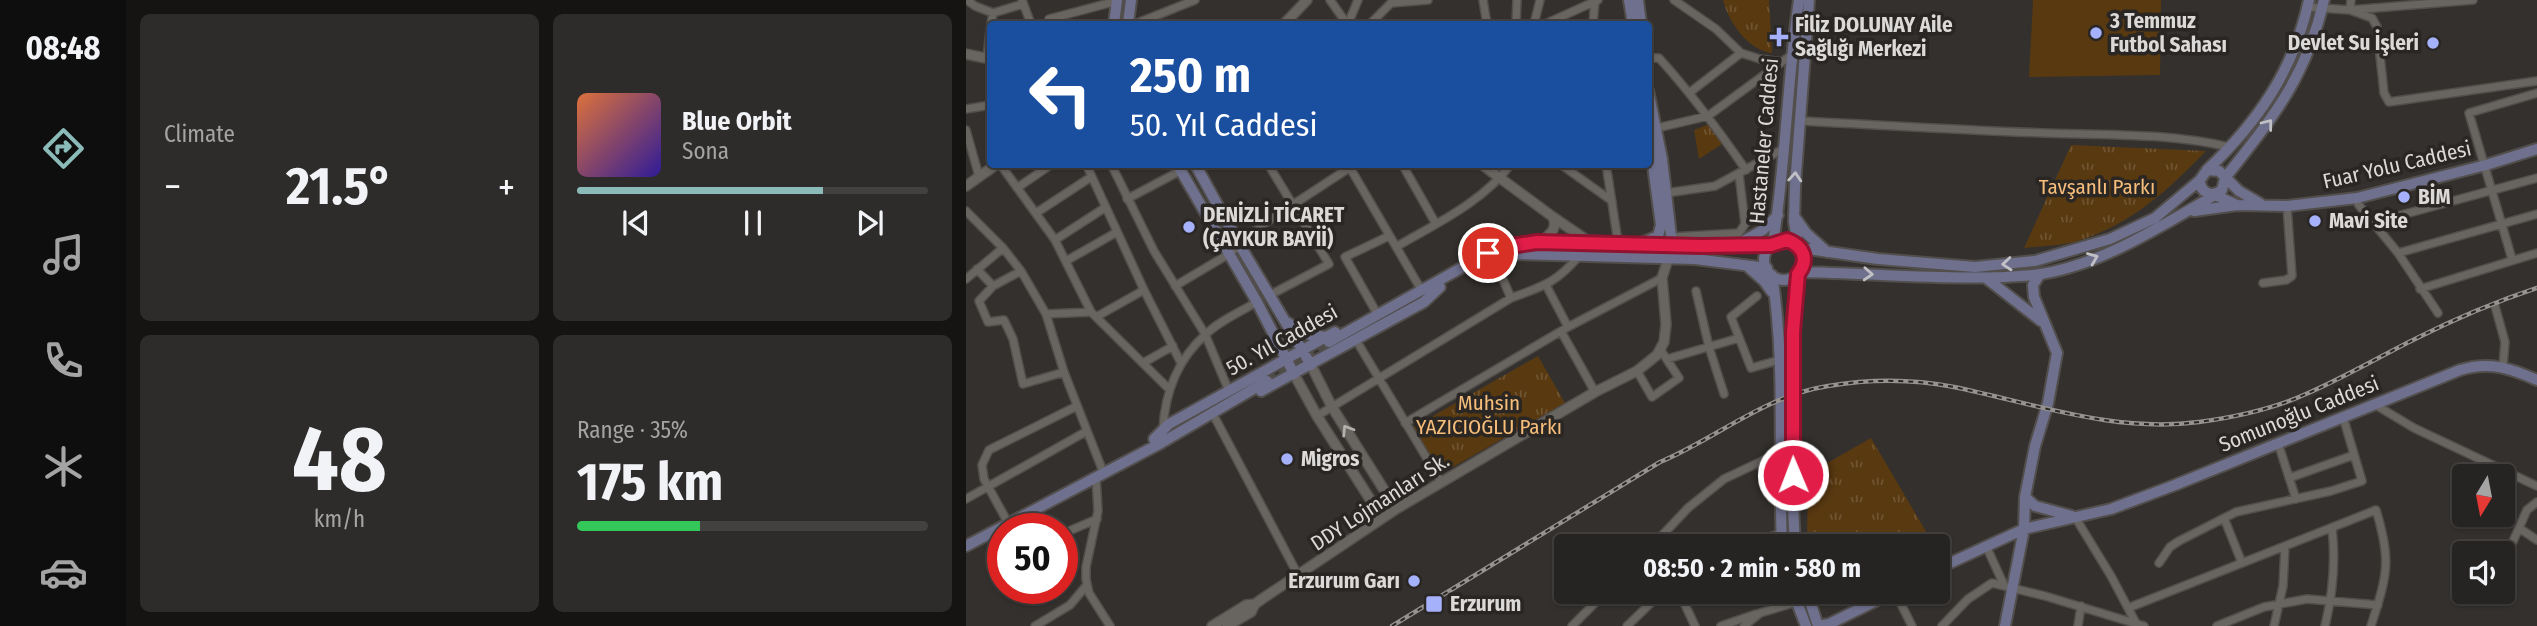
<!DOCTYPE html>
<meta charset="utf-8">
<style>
body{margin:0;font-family:"Fira Sans Condensed",sans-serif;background:#2e2c2a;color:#f1f3f6;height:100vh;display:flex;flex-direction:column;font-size:26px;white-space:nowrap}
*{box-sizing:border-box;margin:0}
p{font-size:23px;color:#a4a4a5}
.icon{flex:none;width:38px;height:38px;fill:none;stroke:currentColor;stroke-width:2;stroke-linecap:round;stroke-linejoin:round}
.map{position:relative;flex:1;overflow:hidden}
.sheet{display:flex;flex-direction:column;gap:14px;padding:14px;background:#151413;width:840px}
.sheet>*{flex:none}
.top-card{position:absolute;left:21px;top:21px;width:665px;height:147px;border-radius:7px;box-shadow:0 2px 5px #0004,0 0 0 2px #424140;background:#1a4fa0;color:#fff;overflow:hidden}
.needle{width:46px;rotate:190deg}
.buttons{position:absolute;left:1486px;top:464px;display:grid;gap:14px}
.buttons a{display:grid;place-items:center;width:63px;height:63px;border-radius:7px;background:#262422;box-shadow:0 2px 5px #0004,0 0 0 2px #424140;font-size:35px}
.speed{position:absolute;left:21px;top:513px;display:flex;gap:14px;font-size:35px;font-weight:700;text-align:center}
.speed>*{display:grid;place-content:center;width:91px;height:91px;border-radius:50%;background:#262422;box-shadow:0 2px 5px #0004,0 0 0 2px #424140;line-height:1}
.speed .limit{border:10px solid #d22;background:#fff;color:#111}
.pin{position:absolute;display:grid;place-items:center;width:60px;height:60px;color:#fff;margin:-30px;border:4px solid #fff;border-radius:50%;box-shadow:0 2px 7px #0007}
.me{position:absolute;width:77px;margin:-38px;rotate:359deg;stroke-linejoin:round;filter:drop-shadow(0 0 5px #0008)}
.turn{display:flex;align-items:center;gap:24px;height:147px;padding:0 28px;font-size:32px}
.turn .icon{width:91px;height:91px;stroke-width:2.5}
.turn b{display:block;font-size:49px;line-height:60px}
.big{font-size:52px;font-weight:700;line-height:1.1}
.sheet .card{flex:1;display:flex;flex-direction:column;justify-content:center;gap:10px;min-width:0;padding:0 24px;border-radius:10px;background:#2e2c2a}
.sheet .dial{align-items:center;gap:0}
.dial b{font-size:91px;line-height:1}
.song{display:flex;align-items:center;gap:21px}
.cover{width:84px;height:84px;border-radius:10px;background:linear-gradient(135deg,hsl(20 70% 55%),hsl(250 70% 35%))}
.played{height:7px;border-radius:4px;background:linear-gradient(90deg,#8bbbb9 70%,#424140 70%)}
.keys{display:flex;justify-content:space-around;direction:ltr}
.heat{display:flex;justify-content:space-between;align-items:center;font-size:38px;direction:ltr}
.charge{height:10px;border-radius:5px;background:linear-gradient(90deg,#34c759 35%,#424140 0)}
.sheet .tiles{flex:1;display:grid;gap:14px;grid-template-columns:repeat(2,1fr)}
.trip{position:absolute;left:588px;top:534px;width:396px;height:70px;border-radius:7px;background:#262422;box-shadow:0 2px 5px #0004,0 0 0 2px #424140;font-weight:700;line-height:70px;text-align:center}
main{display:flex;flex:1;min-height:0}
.menu{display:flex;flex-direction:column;width:126px;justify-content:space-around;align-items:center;background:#0f0e0e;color:#a4a4a5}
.menu .icon{width:49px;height:49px}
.menu .selected{color:#8bbbb9}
.menu b{font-size:32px;color:#f1f3f6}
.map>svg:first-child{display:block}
.grass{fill:url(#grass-tufts)}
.pitch{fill:#593910}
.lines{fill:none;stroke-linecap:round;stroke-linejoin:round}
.secondary-tunnel{stroke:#4c4a47;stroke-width:10;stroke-dasharray:10 5;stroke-linecap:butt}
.minor-casing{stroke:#514e4c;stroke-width:10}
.tertiary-casing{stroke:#514e4c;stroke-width:12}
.secondary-casing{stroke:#514e4c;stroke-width:14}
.minor{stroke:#686561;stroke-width:7}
.tertiary{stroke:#686561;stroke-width:9}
.secondary{stroke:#6f708d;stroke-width:10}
.rail-casing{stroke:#959290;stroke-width:4.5}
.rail{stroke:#292624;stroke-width:2;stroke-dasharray:5;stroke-linecap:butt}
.oneway{stroke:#c1c0c5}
.oneway2{stroke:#b3b1ae}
.route-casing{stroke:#92132f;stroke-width:18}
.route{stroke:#e11d48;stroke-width:12}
.poi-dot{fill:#a6b1fc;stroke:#292624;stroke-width:2.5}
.labels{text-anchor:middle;stroke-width:7;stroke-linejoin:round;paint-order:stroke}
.poi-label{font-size:21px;font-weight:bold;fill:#dcdad8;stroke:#292624;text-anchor:start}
.street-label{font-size:21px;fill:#dcdad8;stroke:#292624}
.park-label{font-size:21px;fill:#f7bd7a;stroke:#292624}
</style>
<main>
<nav class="menu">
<b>08:48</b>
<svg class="icon selected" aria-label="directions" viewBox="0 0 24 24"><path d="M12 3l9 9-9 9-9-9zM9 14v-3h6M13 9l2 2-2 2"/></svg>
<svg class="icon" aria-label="music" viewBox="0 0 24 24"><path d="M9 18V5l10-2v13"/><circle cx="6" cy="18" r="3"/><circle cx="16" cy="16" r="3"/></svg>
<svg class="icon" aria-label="phone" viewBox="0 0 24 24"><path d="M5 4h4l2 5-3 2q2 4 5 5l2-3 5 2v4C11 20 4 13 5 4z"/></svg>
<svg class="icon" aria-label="climate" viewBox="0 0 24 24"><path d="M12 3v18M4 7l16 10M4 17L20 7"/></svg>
<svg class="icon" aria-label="car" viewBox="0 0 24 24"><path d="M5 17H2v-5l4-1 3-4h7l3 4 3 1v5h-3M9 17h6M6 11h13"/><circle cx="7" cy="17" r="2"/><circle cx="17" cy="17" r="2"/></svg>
</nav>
<section class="sheet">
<div class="tiles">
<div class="card"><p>Climate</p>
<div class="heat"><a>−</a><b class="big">21.5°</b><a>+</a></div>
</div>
<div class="card">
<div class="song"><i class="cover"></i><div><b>Blue Orbit</b><p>Sona</p></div></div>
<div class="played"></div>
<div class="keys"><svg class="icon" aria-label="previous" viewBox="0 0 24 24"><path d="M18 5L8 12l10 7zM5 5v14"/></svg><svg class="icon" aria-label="pause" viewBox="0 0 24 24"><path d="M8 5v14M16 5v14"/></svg><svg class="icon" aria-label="next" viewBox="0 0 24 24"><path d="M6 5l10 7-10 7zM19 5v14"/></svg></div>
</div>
<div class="card dial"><b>48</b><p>km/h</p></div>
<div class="card"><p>Range · 35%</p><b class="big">175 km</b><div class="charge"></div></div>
</div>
</section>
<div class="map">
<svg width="1571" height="626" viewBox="0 0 1571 626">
<defs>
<pattern id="grass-tufts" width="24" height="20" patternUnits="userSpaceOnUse" patternTransform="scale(1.75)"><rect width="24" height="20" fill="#593910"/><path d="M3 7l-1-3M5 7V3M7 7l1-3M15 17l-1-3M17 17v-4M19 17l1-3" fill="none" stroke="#705532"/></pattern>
</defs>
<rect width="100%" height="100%" fill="#33302d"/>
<path class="grass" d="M757,0H803L806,53C782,50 763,23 757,0Z
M743,124L756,144L733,159L728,130Z
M1105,145L1240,151C1202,190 1166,224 1112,241C1095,246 1076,246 1058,248Z
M572,356L599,403L473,475L446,428Z
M905,438L962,535L941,546H841L842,474Z"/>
<path class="pitch" d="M1067,0H1195L1194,75L1063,77Z"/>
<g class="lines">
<path class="secondary-tunnel" d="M301,381L366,346"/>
<defs>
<path id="minor" d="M1,0L9,6L27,13
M56,0L65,24
M364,0L381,24
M517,0L521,24
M708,0L750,29L775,53L794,59L815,62
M1385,0L1384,10L1507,0
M425,3L462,0
M1341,7L1384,10L1406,18L1411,27L1418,93L1423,102L1571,81
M27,13L57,4
M83,19L151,1
M25,24L27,13
M169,24L229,0
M382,24L392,0
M404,24L428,0
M550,24L551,0
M568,24L574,0
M579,24L632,0
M627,24L629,1
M682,58H693C725,93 753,131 780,170
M21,59L24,30
M723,93L775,53
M0,109L24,105
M834,121C915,125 997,130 1078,133C1140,135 1203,133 1263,147
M691,128L742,116L824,56
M0,130L13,176
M34,164L89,240L125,312L203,389
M120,164L178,290L215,363
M145,164L188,251L239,334L263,391
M302,164L363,264L304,295
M436,164L470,224
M594,164L646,201
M640,164L652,242
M383,166L453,286
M51,188L86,164
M700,193L749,186L819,148
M1391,198L1392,204L1432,253L1472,313
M161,199L214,171
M0,211L37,248L55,271L80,314L98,372L136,469
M70,213L125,177
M1406,223L1571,178
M706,237L773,233L779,224L773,174
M89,240L140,207
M430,247C469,224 517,202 545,164
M1432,253L1571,214
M528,259L545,298
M1546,259L1503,113L1571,93
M100,261L151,232
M11,269L27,286L13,301L22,322L38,320L47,339L57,384L98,372
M0,279L37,248
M1297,283L1320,280L1326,276L1321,206
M580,285L602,327
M27,286L55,271
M209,286L263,254L296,225L389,164
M1454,289L1571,253
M730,291L743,347L758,394
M791,296L765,317L785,368L813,360
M1529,306L1539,342L1537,366
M409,310L379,257L423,236
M80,314L125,312
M130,317L178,290
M596,333L629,392
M390,340L475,482
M701,359L773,338
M177,363L207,346
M671,371L686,397L713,378L694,349
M1408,404L1448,428L1571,486
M248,416L332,575
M351,416L545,298C578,286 590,283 614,255
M439,423L602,327L696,278
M197,429C199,393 212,359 239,335C253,321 274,312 291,302
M1312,443L1330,499
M130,478L132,511L120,567V579L123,593L144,626
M1323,478L1388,455
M0,499L121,431
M1109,517L1145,576L1171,625
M1258,518L1276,563
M41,521L18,479L16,465L23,450L111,406
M1553,528L1571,540
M96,534L131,519
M686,546L722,508L758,479L817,451
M773,546L816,533
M1020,546L1038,585
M1193,563L1204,547L1213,541L1270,512L1365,491L1396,481L1377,417
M1536,566L1561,510L1571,502
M713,592L729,626
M929,592L946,626
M1162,608L1410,510C1426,562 1421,575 1405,626
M69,626L104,605L120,586
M606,626L640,592
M661,626L690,598L700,592
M755,626L790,614
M778,626L794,613L831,602
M976,626L1002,599L1026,583L1079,596L1178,626
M1112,626L1115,606
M1251,626L1298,607L1341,599L1412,605
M1308,626L1317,586L1319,547
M1359,626C1367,593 1370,562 1366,528"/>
<path id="tertiary" d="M318,24L341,0
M0,54L24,59
M515,164L587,217
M0,186L31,164
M576,241C584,234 592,229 587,217L622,241
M345,365L366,407L430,509
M328,374L351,416L416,518
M246,626L280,605L289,604
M261,626L285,612L289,604L296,599L430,509L629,392L671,371L691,355L698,342L700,324L696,278L702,259"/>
<path id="secondary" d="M663,0L667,24
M672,0L675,24
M162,23L165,0
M148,24L151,0
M682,90L696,159L706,244
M211,164L291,302L328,374
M229,164L273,244L345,365
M1241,170C1292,122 1328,70 1343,0
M1295,204L1273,191L1253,171L1241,170L1234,180C1234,193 1246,198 1256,190L1259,178C1307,117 1340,78 1358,0
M1228,211L1271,205L1321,206L1391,198L1520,165L1571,149
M828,216L840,233L861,252
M798 260a20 20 0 1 1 40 0a20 20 0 1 1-40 0Z
M678,242L692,236L695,225L682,129
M807,243C820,163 821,81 833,0
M772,244L797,230L812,215
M832,245L828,222L829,186L843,0
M835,248L912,259L1009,267L1069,261L1144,239L1189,218L1234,180
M781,266L798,281L806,292
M509,267L548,254L729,259L801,268
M834,272C902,273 970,280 1037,277C1049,276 1062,276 1075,274C1137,264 1195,226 1249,195L1271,205
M806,275C820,364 812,456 816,546
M1020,278L1075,321
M320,322L344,335L360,337
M363,342L522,253L557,243L614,241L735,246L805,245
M295,391L458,302L474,287
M188,439L203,424L369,332
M1059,497L1069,506L1106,516
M0,546L195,443L301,381
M829,546C824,456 822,363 832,274
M971,569L1058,529L1145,509L1209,485L1494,370C1523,361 1544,368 1571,380
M827,592L840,626
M841,592L852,626
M852,626L863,624L928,592
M1039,626L1058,529L1059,497L1069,446L1082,403L1091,353L1068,297L1067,285L1074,274"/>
</defs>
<use href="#minor" class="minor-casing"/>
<use href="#tertiary" class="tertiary-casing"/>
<use href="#secondary" class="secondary-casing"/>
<use href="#minor" class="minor"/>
<use href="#tertiary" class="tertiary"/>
<use href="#secondary" class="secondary"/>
<defs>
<path id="rail" d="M426,626L694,462C751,438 798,396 862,386C903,379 947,379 988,387C1070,404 1148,433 1233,422C1270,417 1307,409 1340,394C1377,378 1413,357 1449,339C1489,319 1529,302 1571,288"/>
</defs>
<use href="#rail" class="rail-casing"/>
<use href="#rail" class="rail"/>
</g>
<defs><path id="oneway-chevron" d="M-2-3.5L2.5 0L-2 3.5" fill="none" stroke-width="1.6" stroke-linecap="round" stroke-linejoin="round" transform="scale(1.75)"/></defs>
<g class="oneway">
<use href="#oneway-chevron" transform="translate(1302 124) rotate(-52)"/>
<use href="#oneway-chevron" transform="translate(829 177) rotate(-86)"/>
<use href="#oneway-chevron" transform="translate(1127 258) rotate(-22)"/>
<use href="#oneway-chevron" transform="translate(1041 264) rotate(175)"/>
<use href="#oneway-chevron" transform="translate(902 274) rotate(3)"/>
</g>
<use class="oneway2" href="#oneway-chevron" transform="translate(381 430) rotate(-122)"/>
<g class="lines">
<defs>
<path id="route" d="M522,253L545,246L571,242L735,246L805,245L821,240C838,246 843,260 832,274L827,332V475"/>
</defs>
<use href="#route" class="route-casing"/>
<use href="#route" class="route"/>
</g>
<g class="poi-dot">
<circle cx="1130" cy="33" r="7"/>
<path d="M809.5 26.5h7v7h7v7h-7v7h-7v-7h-7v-7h7z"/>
<circle cx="1467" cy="43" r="7"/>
<circle cx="1438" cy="197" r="7"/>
<circle cx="1349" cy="221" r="7"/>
<circle cx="223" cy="227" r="7"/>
<circle cx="321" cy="459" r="7"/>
<circle cx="448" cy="581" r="7"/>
<rect x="459" y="595" width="18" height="18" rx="3.5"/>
</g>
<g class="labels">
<g class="poi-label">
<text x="1144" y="28">3 Temmuz<tspan x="1144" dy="24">Futbol Sahası</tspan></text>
<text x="829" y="32">Filiz DOLUNAY Aile<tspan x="829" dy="24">Sağlığı Merkezi</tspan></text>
<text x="1453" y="50" text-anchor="end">Devlet Su İşleri</text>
<text x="1452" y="204">BİM</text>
<text x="237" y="222">DENİZLİ TİCARET<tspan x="237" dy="24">(ÇAYKUR BAYİİ)</tspan></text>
<text x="1363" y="228">Mavi Site</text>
<text x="335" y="466">Migros</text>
<text x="434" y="588" text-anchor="end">Erzurum Garı</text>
<text x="484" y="611">Erzurum</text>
</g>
<g class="street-label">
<text transform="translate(798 141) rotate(-85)" y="7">Hastaneler Caddesi</text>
<text transform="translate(1431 165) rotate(-13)" y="7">Fuar Yolu Caddesi</text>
<text transform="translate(316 340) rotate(-29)" y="7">50. Yıl Caddesi</text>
<text transform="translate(1333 414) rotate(-22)" y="7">Somunoğlu Caddesi</text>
<text transform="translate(414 502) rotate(-33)" y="7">DDY Lojmanları Sk.</text>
</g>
<g class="park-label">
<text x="1131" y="194">Tavşanlı Parkı</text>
<text x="523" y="410">Muhsin<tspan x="523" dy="24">YAZICIOĞLU Parkı</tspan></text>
</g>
</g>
</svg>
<div class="buttons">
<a><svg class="needle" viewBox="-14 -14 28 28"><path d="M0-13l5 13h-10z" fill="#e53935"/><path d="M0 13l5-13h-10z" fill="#a4a4a5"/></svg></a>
<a><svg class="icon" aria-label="sound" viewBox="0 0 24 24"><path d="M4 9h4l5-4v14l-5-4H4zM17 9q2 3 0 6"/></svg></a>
</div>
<div class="speed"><div class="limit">50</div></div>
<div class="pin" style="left:522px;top:253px;background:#d93025"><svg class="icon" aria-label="arrive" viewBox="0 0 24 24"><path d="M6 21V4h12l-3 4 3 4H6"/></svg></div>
<svg class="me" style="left:827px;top:475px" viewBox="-20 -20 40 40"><circle r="17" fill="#e11d48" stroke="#fff" stroke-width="3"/><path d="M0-11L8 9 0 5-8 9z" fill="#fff"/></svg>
<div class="trip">08:50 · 2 min · 580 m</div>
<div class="top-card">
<div class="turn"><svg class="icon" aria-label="left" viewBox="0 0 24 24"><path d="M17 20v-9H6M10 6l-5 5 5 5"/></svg><div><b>250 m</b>50. Yıl Caddesi</div></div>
</div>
</div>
</main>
